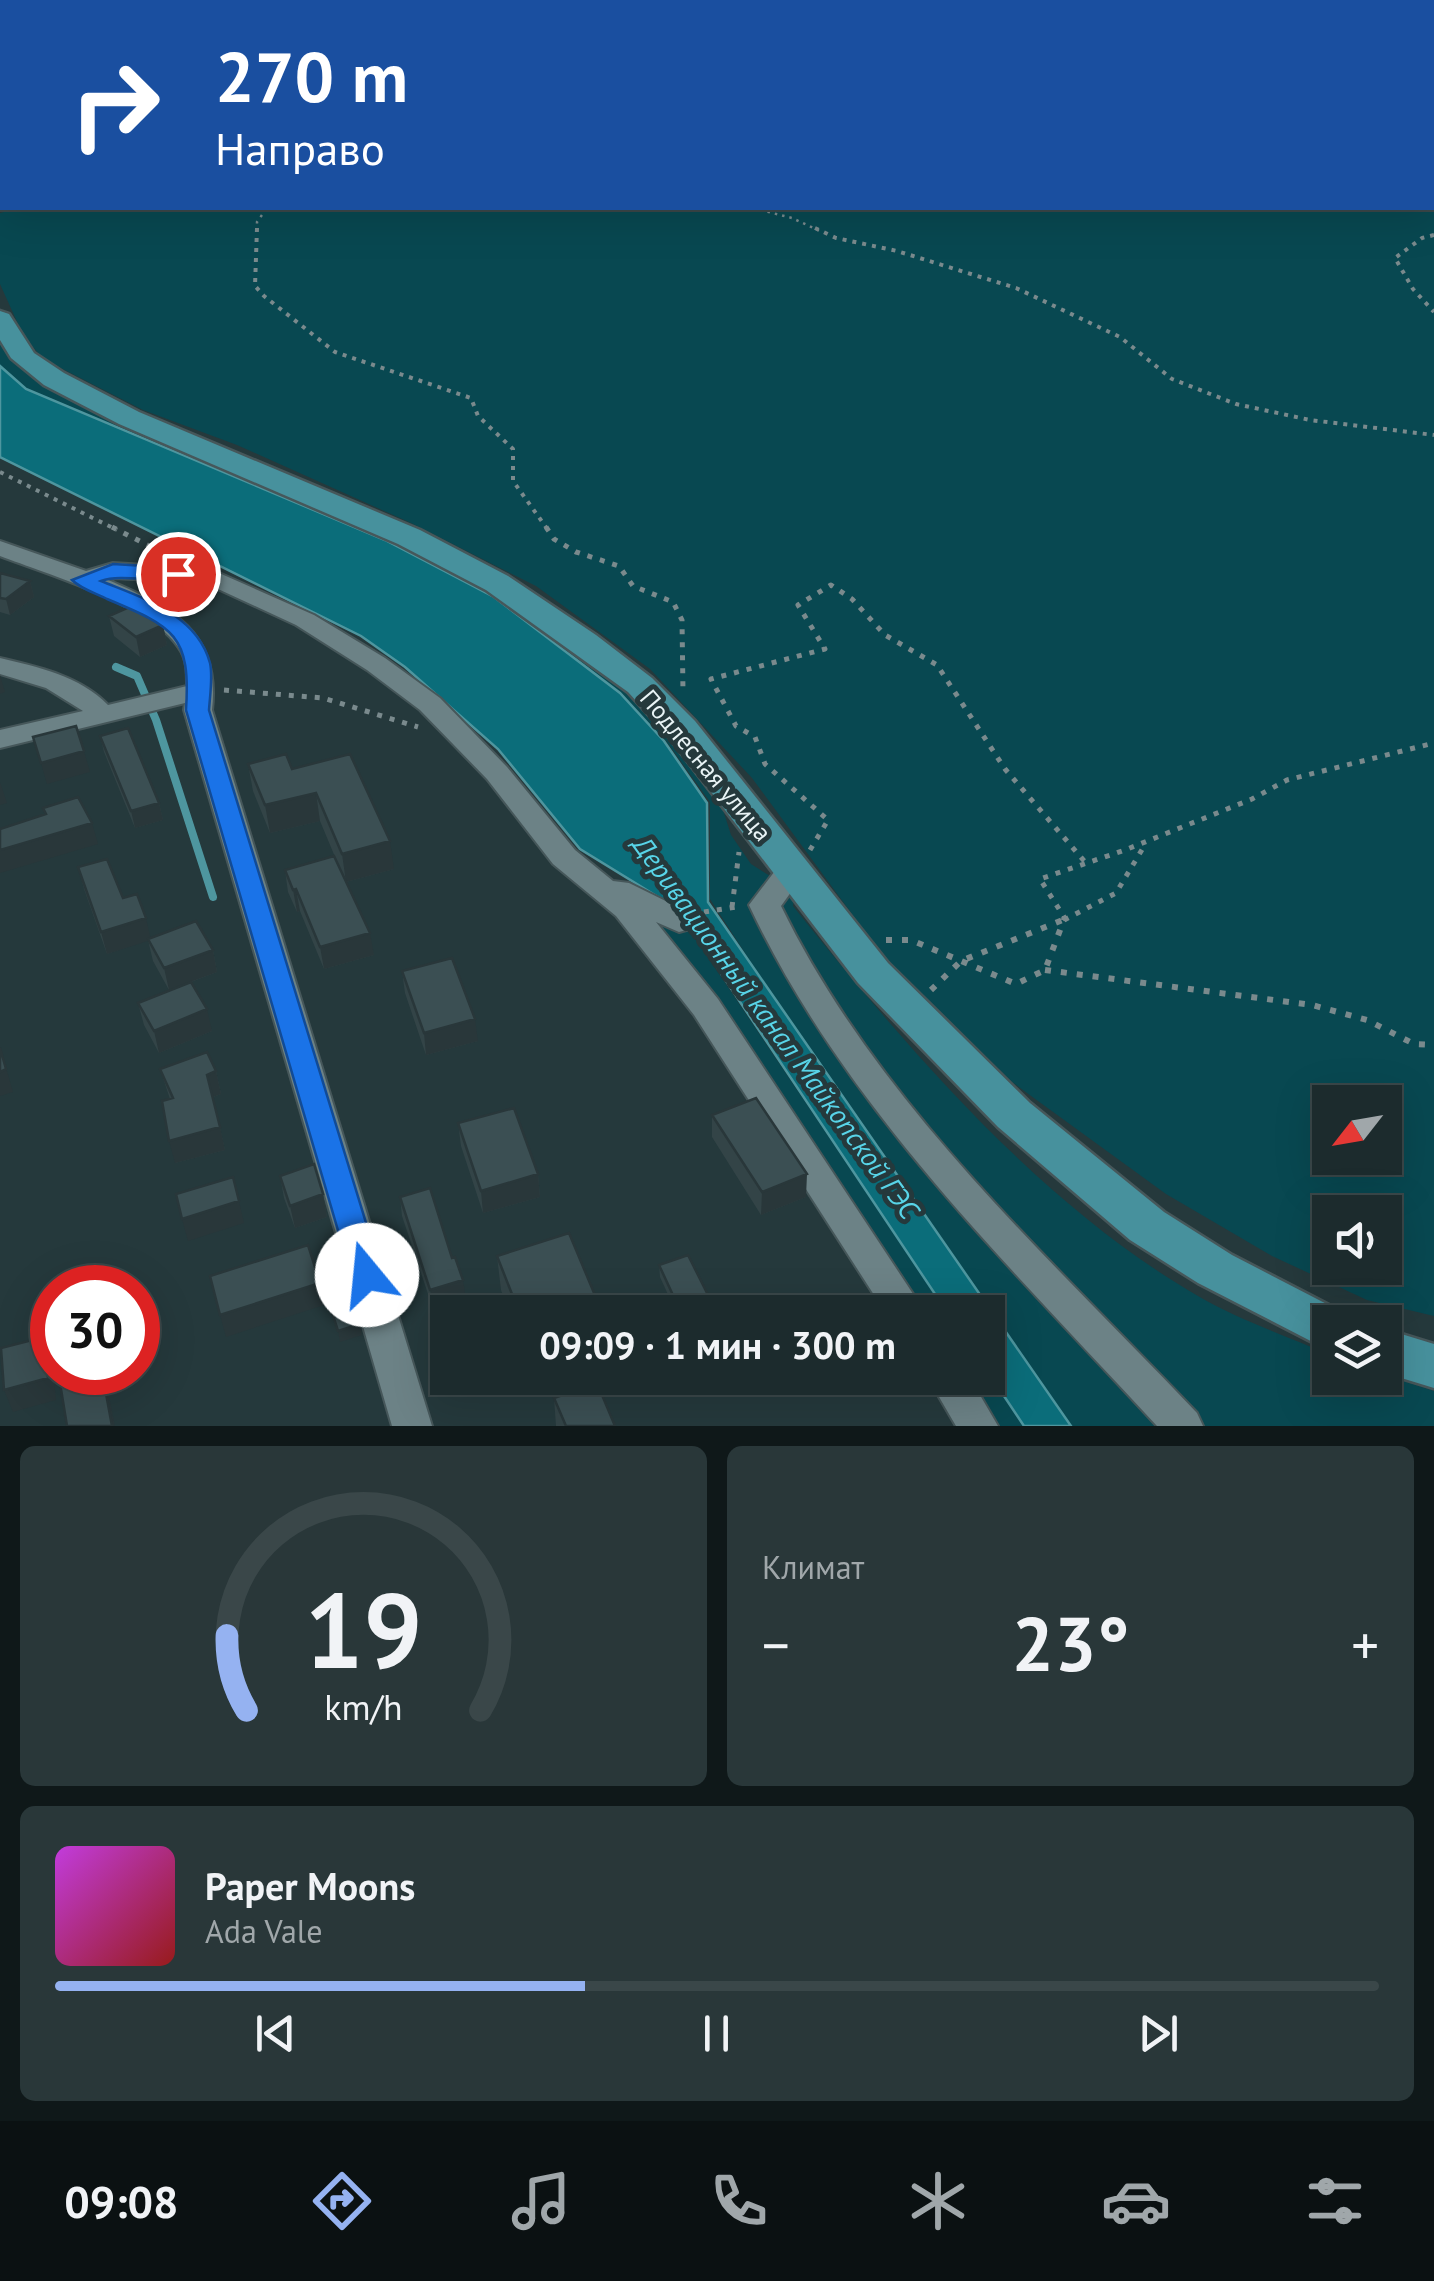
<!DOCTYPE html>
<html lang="ru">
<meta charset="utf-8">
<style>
body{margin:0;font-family:"PT Sans",sans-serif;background:#293739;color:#f1f3f6;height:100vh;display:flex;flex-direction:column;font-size:38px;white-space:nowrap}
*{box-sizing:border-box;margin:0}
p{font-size:32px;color:#a0a7aa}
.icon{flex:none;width:55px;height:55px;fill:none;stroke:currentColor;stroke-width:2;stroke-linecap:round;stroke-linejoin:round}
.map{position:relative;height:1426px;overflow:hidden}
.side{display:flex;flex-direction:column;gap:20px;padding:20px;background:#0f1819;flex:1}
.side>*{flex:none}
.hud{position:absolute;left:0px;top:0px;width:1435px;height:210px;box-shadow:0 10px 40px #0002,0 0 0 2px #3a4749;background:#1a4fa0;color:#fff;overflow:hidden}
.needle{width:65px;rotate:239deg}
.tools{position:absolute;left:1312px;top:1085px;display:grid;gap:20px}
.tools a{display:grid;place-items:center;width:90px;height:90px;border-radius:0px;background:#1c2b2d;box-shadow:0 10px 40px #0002,0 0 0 2px #3a4749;font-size:50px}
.speed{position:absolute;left:30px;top:1265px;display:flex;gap:20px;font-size:50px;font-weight:700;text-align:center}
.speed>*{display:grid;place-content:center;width:130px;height:130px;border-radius:50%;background:#1c2b2d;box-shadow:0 10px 40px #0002,0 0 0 2px #3a4749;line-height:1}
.speed .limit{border:15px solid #d22;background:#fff;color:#111}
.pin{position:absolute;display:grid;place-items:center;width:85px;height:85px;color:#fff;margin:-42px;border:5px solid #fff;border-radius:50%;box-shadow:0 2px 10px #0007}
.me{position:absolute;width:110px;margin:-55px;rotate:343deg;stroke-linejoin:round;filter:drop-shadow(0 0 8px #0008)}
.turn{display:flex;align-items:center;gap:35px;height:210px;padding:0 50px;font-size:45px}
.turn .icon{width:130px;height:130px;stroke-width:2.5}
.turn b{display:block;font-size:70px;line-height:85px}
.big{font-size:75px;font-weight:700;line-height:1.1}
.side .card{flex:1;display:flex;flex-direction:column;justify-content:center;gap:15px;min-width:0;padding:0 35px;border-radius:15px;background:#293739}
.side .dial{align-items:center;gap:0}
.dial svg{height:260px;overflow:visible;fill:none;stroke:#3a4749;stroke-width:7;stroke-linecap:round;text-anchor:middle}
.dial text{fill:#f1f3f6;stroke:none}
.song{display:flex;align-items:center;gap:30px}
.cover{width:120px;height:120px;border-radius:15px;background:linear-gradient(135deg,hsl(290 70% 55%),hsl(0 70% 35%))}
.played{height:10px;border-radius:5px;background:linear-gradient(90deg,#95b2f1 40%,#3a4749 40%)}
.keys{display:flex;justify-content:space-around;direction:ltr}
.heat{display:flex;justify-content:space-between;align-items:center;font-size:55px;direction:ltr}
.side .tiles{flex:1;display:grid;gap:20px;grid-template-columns:1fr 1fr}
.card:last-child{grid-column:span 2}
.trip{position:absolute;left:430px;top:1295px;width:575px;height:100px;border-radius:0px;background:#1c2b2d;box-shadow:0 10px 40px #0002,0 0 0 2px #3a4749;font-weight:700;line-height:100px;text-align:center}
.menu{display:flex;height:160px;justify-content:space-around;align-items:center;background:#0b1112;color:#a0a7aa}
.menu .icon{width:70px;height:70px}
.menu .active{color:#95b2f1}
.menu b{font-size:45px;color:#f1f3f6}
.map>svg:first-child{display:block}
.green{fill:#084851;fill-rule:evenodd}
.water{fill:#0b6d7a;stroke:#4e969f;stroke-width:2.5}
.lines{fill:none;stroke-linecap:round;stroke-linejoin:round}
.stream{stroke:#4e969f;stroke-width:8}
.minor-casing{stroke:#46575a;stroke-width:4}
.major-casing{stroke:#46575a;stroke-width:5}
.path-far3{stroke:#7a8a8d;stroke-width:2.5;stroke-dasharray:2.5 5;stroke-linecap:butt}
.path-far2{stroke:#7a8a8d;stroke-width:4;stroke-dasharray:4 6;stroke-linecap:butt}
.path-far1{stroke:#7a8a8d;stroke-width:5;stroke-dasharray:5 8;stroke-linecap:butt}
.path{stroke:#7a8a8d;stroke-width:6;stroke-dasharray:6 10;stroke-linecap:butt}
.minor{fill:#6c8286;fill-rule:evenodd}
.major{fill:#47919d;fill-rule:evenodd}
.wall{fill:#334447}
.shaded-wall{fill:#29373a}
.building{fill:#3b4f53;stroke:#29373a;stroke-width:2.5}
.route{fill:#1a73e8;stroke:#114b97;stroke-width:2.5}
.labels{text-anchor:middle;stroke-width:10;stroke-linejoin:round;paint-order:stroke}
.street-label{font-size:25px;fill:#e9f4f6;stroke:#25393c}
.water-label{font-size:28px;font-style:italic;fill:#58d4e8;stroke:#25393c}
</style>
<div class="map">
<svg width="1434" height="1426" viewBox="0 0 1434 1426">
<rect width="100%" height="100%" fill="#25393c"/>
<path class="green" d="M0,0H1434V1316L1367,1300L1272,1256L1166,1194L1012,1082L885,959L752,778L650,669L536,586L411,523L237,445L143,410L43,359L23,335L0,284V213L20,208H1432V2H2L0,90ZM1330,1102H1385V1158H1330ZM1330,1212H1385V1268H1330Z
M0,344L14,362L40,381L424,555L489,591L563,641L617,685L666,733L717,791L731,835L751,864L786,886L794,897L793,906C906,1047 1039,1204 1198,1296C1239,1320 1287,1336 1330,1355V1378L1385,1375L1434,1391V1426H1070L785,1015L710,899V802L666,741L621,693L495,598L386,540L26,389L0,365Z
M640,921L665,927L684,922L947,1312H907L708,1007Z
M988,1372L1024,1426H980L949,1378H988Z"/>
<path class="water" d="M0,366L26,389L385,540L494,597L620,693L664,741L707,803L708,902L1071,1426H1024L988,1372V1312H947L688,924L671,905L580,849L498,749L405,667L361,636L0,457Z"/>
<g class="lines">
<path class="stream" d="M116,667L137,676L156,720L213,897"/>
<defs>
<path id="minor" d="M0,93H2V103H0Z
M0,541L86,571L113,563L210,569L314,615L385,658L440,698L507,767L575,850L613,881L629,883L690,913L695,921L690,929L679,932L656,922L718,999L925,1312H885L694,1015L616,916L553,864L487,779L420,710L367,670L296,625L205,583L115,578L108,580C172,607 221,633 212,710L432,1426H392L184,710L185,703L0,748V730L83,711L46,688L0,674V658C38,667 80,676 108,705L187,686C187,673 187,659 179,648C152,605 47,574 0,556Z
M792,860L803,863L807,870L781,906C877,1103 1048,1256 1197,1413L1203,1426H1157C1008,1264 844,1107 749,905L781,863Z
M928,1378H970L998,1426H956Z"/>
<path id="major" d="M0,311L9,314L34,353L64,373L139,412L420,530L508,576L596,635L652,678L695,721L888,963L1030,1103L1164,1212L1232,1255L1348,1315L1351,1322H1330V1351L1198,1283L1130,1240L998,1127L858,983L669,737L628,692L486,590L398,544L119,424L44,385L11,358L0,340Z
M1385,1329L1434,1344V1388L1385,1373Z"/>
</defs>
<use href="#minor" class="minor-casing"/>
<use href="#major" class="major-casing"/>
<path class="path-far3" d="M124,0H209
M219,0L241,2
M563,0L576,2
M615,0L636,2
M720,2L736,0
M774,2L790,0
M1374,2L1405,0
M753,208L792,218L820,231
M257,231V222L267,208"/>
<path class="path-far2" d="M257,228L255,286L264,296L335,352L471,398L478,416L513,449V481L548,530
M815,228L836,238L897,251L1016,288L1120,337L1172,379L1236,404L1310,420L1434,435
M1434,235L1422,238L1395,258L1413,289L1434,312
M0,472L117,530"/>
<path class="path-far1" d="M112,527L163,553
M546,527L554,539L576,552L619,566L633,586L673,602L682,620L683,692
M224,690L323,698L418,727
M810,850L828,820L765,764L755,737L736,726L711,679L825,649L798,605L831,585L852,599L885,635L937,665L1005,769L1085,862
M732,907L739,852
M704,912L742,906
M1064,920L1116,893L1146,843
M1066,920L1040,879L1125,850L1252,799L1287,780L1434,743"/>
<path class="path" d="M886,940H911L1016,984L1045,970L1065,917
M1045,970L1312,1005L1367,1020L1414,1044L1434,1045
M931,990L961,961L1070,917"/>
<use href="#minor" class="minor"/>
<use href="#major" class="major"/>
</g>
<path class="wall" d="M0,573L30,581L34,597L10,615L0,612Z
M109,616L163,625L167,645L140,657L114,636Z
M100,736L159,803L163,820L135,828L104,752Z
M248,764L292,769L394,869L346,882L374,955L324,969L300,911L297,912L288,892L285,870L338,864L320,821L270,833L253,791Z
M78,867L123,898L151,938L213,950L217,972L191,982L212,1031L159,1053L144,1025L138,1003L169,990L153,961L148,940L107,954L84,889Z
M402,971L478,1041L426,1055L405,993Z
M160,1069L216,1071L221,1094L213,1097L225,1150L175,1163L170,1099Z
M712,1115L806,1197L761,1215L712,1137Z
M458,1123L538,1174L540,1197L483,1213L461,1146Z
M280,1176L323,1194L327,1217L295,1228L284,1198Z
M400,1197L466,1299L433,1309L402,1216Z
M497,1256L602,1312H509L501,1290Z
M659,1265L708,1306L692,1312H676L660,1277Z
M554,1398L615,1426H556Z"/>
<path class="shaded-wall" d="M0,103H2V117L0,118Z
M30,581L34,597L10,615L6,599Z
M163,625L167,645L140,657L136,637Z
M0,675L5,692L0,694Z
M84,751L90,772L47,784L41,763Z
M0,782L7,803L0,805Z
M316,793L320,821L270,833L265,805Z
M159,803L163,820L135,828L131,811Z
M92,823L98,844L0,873V850Z
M390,841L394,869L346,882L342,854Z
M296,889L300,911L297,912L293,890Z
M146,918L151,940L107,954L101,932Z
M370,933L374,955L324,969L320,947Z
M213,950L217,972L169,990L164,968Z
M207,1009L212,1031L159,1053L154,1031Z
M475,1019L478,1041L426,1055L424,1033Z
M0,1047L13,1092L0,1096Z
M216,1071L221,1094L213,1097L207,1075Z
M220,1127L225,1150L175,1163L169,1141Z
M538,1174L540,1197L483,1213L481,1191Z
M807,1174L806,1197L761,1215L762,1192Z
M323,1194L327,1217L295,1228L290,1206Z
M239,1201L244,1223L188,1241L182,1219Z
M463,1280L466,1299L433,1309L430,1290Z
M320,1283L324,1305L226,1337L220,1315Z
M708,1295V1306L692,1312H679L678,1306Z
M360,1324L362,1335L340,1342L338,1331Z
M44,1337L52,1359L56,1400L13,1412L4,1390Z
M102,1372L108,1391L115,1426H112Z
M536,1378H555L536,1384Z"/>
<path class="building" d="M0,573L30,581L6,599L0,598Z
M136,604L163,625L136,637L109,616Z
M76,726L84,751L41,763L33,737Z
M128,728L159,803L131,811L100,736Z
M286,754L292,769L350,754L390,841L342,854L316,793L265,805L248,764Z
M78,797L92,823L0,850V829L46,814L43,808Z
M334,856L370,933L320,947L296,889L293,890L285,870Z
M107,859L123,898L137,894L146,918L101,932L78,867Z
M196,921L213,950L164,968L148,939Z
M452,958L475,1019L424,1033L402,971Z
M191,982L207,1009L154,1031L138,1003Z
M0,1048L6,1069L0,1072Z
M207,1052L216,1071L207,1075L220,1127L169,1141L162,1101L173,1098L160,1069Z
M756,1098L807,1174L762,1192L712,1115Z
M514,1108L538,1174L481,1191L458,1123Z
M314,1164L323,1194L290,1206L280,1176Z
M233,1177L239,1201L182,1219L176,1194Z
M430,1188L452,1258L455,1257L463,1280L430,1290L400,1197Z
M569,1233L602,1312H519L497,1256Z
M308,1245L320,1283L220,1315L210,1276Z
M688,1255L708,1295L678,1306L659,1265Z
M353,1302L360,1324L338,1331L331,1309Z
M44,1337L48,1378L4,1390L1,1348Z
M90,1372H102L112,1426H67L60,1383Z
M597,1383L615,1426H566L554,1398Z"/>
<path class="route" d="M113,564L178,568L188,574C172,588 126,572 101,581C142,598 197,614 210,663C213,676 210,695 209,710L382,1275L378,1284L367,1288L356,1284L351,1275L186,710C191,635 174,627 107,599C95,593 81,589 72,580Z"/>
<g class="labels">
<g class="street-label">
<text transform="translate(706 765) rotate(50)" y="9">Подлесная улица</text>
</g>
<g class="water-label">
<text transform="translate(776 1027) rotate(54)" y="10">Деривационный канал Майкопской ГЭС</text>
</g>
</g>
</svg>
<div class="tools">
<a><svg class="needle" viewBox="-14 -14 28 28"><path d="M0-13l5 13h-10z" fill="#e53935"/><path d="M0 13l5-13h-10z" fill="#a0a7aa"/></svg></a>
<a><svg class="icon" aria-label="sound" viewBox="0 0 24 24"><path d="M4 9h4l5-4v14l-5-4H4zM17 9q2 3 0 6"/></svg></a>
<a><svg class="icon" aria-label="layers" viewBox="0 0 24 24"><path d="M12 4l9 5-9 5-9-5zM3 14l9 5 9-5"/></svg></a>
</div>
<div class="speed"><div class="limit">30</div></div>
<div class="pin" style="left:178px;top:574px;background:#d93025"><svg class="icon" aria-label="arrive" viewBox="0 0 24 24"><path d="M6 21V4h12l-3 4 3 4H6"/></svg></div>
<svg class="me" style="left:367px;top:1275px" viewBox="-20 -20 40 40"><circle r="19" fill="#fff"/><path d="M0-13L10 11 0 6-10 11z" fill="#1a73e8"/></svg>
<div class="trip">09:09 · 1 мин · 300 m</div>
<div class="hud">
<div class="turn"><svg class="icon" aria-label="right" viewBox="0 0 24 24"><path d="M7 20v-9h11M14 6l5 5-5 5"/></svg><div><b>270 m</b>Направо</div></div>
</div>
</div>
<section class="side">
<div class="tiles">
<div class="card dial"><svg viewBox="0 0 100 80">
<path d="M14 69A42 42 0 1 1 86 69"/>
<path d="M14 69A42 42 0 0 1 8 46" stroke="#95b2f1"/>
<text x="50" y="56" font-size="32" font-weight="700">19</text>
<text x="50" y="72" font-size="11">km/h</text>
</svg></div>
<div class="card"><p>Климат</p>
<div class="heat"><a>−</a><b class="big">23°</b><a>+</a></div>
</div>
<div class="card">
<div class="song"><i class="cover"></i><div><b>Paper Moons</b><p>Ada Vale</p></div></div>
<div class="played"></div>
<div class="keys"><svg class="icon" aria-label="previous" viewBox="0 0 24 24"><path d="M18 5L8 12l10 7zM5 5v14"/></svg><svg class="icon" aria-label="pause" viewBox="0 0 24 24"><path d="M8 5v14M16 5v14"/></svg><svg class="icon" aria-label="next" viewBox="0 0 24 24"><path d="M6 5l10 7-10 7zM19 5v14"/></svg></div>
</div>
</div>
</section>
<nav class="menu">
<b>09:08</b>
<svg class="icon active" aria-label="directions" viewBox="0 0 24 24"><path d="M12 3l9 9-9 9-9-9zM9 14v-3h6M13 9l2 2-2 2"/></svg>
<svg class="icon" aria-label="music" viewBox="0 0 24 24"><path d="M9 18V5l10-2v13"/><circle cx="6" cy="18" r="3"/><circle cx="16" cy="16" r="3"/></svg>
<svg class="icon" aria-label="phone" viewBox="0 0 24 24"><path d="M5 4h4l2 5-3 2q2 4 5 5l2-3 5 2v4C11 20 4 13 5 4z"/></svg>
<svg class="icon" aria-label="climate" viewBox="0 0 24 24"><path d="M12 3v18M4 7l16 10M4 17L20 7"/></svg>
<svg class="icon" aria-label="car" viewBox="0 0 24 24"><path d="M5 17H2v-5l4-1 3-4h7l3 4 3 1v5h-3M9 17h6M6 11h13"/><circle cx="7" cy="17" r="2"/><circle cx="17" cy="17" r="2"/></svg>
<svg class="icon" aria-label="filters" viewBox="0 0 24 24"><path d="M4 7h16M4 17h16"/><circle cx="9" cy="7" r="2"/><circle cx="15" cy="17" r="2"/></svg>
</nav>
